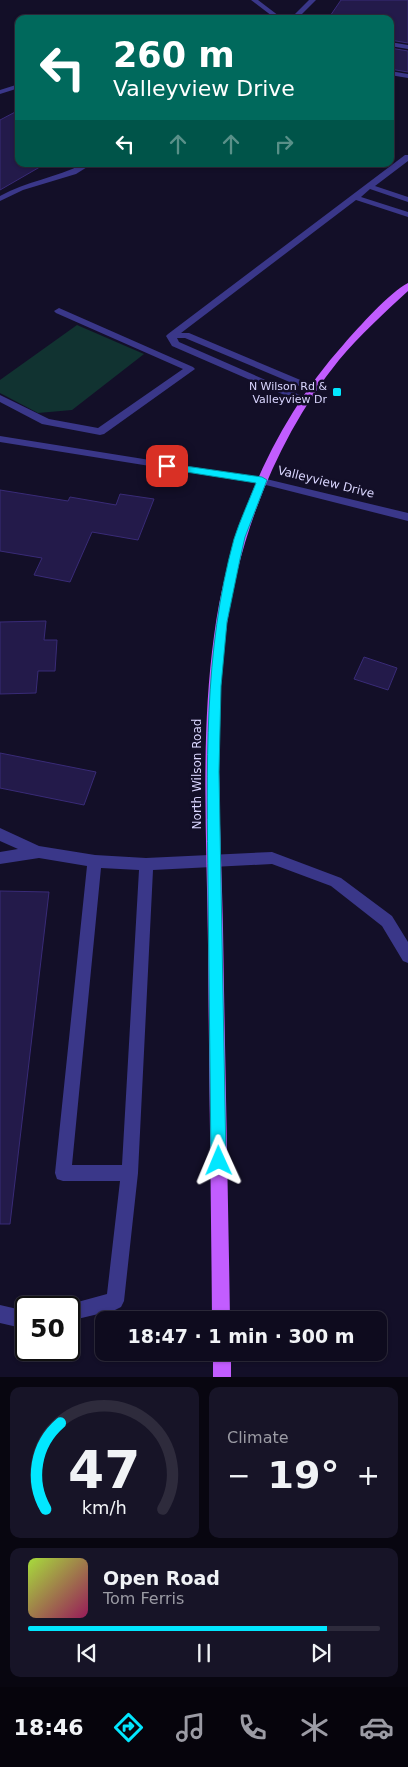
<!DOCTYPE html>
<meta charset="utf-8">
<style>
body{margin:0;font-family:"DejaVu Sans",sans-serif;background:#171427;color:#f1f3f6;height:100vh;display:flex;flex-direction:column;font-size:19px;white-space:nowrap}
*{box-sizing:border-box;margin:0}
p{font-size:16px;color:#9b9ba4}
.icon{flex:none;width:28px;height:28px;fill:none;stroke:currentColor;stroke-width:2;stroke-linecap:round;stroke-linejoin:round}
.map{position:relative;height:1377px;overflow:hidden}
.panel{display:flex;flex-direction:column;gap:10px;padding:10px;background:#080610;flex:1}
.panel>*{flex:none}
.top-card{position:absolute;left:15px;top:15px;width:379px;height:152px;border-radius:10px;box-shadow:0 1px 4px #0004,0 0 0 1px #2e2b3c;background:#00695c;color:#fff;overflow:hidden}
.speed{position:absolute;left:15px;top:1296px;display:flex;gap:10px;font-size:25px;font-weight:700;text-align:center}
.speed>*{display:grid;place-content:center;width:65px;height:65px;border-radius:50%;background:#0e0b1e;box-shadow:0 1px 4px #0004,0 0 0 1px #2e2b3c;line-height:1}
.speed .limit{border:2px solid #111;border-radius:8px;background:#fff;color:#111}
.pin{position:absolute;display:grid;place-items:center;width:42px;height:42px;color:#fff;margin:-21px;border-radius:10px;box-shadow:0 2px 8px #0006}
.me{position:absolute;width:55px;margin:-28px;rotate:359deg;stroke-linejoin:round;filter:drop-shadow(0 0 4px #0008)}
.turn{display:flex;align-items:center;gap:18px;height:105px;padding:0 15px;font-size:22px}
.turn .icon{width:65px;height:65px;stroke-width:2.5}
.turn b{display:block;font-size:35px;line-height:42px}
.lanes{display:flex;align-items:center;height:48px;padding:0 15px;background:#0003;justify-content:center;gap:25px;direction:ltr}
.lanes .off{opacity:.35}
.big{font-size:38px;font-weight:700;line-height:1.1}
.panel .widget{flex:1;display:flex;flex-direction:column;justify-content:center;gap:8px;min-width:0;padding:0 18px;border-radius:10px;background:#171427}
.panel .dial{align-items:center;gap:0}
.dial svg{height:130px;overflow:visible;fill:none;stroke:#2e2b3c;stroke-width:7;stroke-linecap:round;text-anchor:middle}
.dial text{fill:#f1f3f6;stroke:none}
.song{display:flex;align-items:center;gap:15px}
.cover{width:60px;height:60px;border-radius:8px;background:linear-gradient(135deg,hsl(80 70% 55%),hsl(330 70% 35%))}
.played{height:5px;border-radius:2px;background:linear-gradient(90deg,#02e7ff 85%,#2e2b3c 85%)}
.keys{display:flex;justify-content:space-around;direction:ltr}
.heat{display:flex;justify-content:space-between;align-items:center;font-size:28px;direction:ltr}
.panel .tiles{flex:1;display:grid;gap:10px;grid-template-columns:1fr 1fr}
.widget:last-child{grid-column:span 2}
.trip{position:absolute;left:95px;top:1311px;width:292px;height:50px;border-radius:10px;background:#0e0b1e;box-shadow:0 1px 4px #0004,0 0 0 1px #2e2b3c;font-weight:700;line-height:50px;text-align:center}
.tabs{display:flex;height:80px;justify-content:space-around;align-items:center;background:#06040c;color:#9b9ba4}
.tabs .icon{width:35px;height:35px}
.tabs .current{color:#02e7ff}
.tabs b{font-size:22px;color:#f1f3f6}
.map>svg:first-child{display:block}
.green{fill:#113331}
.building{fill:#231a4a;stroke:#392b77}
.lines{fill:none;stroke-linecap:round;stroke-linejoin:round}
.minor{fill:#3a3789;fill-rule:evenodd}
.major{fill:#c25dff;fill-rule:evenodd}
.route{fill:#02e7ff;stroke:#0196a6}
.poi-dot{fill:#02e7ff;stroke:#130f28;stroke-width:2}
.labels{text-anchor:middle;stroke-width:5;stroke-linejoin:round;paint-order:stroke}
.far-poi-label{font-size:11px;fill:#dad6ff;stroke:#130f28;text-anchor:end}
.street-label{font-size:12px;fill:#dad6ff;stroke:#130f28}
</style>
<div class="map">
<svg width="408" height="1377" viewBox="0 0 408 1377">
<rect width="100%" height="100%" fill="#130f28"/>
<path class="green" d="M77,325L144,354L72,410L38,413L0,393V380Z"/>
<path class="building" d="M341,0H408V43L390,40V19H328Z
M390,48L408,51V72L390,69Z
M19,110V164H45L0,190V120Z
M0,490L68,501L70,497L116,505L120,494L154,499L138,540L92,532L70,582L34,575L42,558L0,551Z
M46,621L44,640H57L55,671H38L36,693L0,694V622Z
M364,657L397,668L388,690L354,679Z
M0,753L96,772L84,805L0,788Z
M0,891L49,892L10,1224H0Z"/>
<g class="lines">
<path class="minor" d="M251,0H258L283,19H276Z
M309,0H316L297,19H290Z
M390,42L408,45V49L390,46Z
M390,71L408,74V78L390,75Z
M19,84V88L0,94V90Z
M405,155H408V161L375,186L408,197V202L370,189L361,197L408,212V217L356,200L181,333H189L317,387V391H311L185,338H177L179,342L309,399V403H303L172,346L166,336L168,334Z
M83,164H92L76,174L23,190L0,201V196C26,181 56,178 83,164Z
M59,308L193,367L195,369L104,434L100,435L42,424L0,402V395L49,419L98,428L183,369L56,313L54,311Z
M0,436L262,478L408,513V521L262,484L0,442Z
M0,828L39,846L95,855L146,858L272,852L341,878L392,916L408,942V963L403,961L382,926L331,886L272,864L153,870L138,1173L124,1301L121,1307L115,1310L69,1321V1308H62L63,1306L107,1294L120,1181H63L57,1179L55,1173L87,866L39,858L0,864V852L18,849L0,841ZM101,868L139,870L122,1165H72Z
M0,1305L26,1311V1329L0,1323Z"/>
<path class="major" d="M408,283V291C384,313 360,335 339,360C276,438 237,540 225,639C214,735 221,832 223,928C225,1059 228,1189 230,1320H212C211,1195 209,1070 208,945C207,843 200,738 214,636C228,530 272,424 344,344C359,327 390,292 408,283Z
M213,1352H231V1377H213Z"/>
</g>
<path class="route" d="M164,463L262,477L267,480L245,537L240,559L227,622L221,686L219,772L226,1161L224,1166L219,1169L213,1166L211,1161C210,1069 209,977 208,885C207,769 203,652 234,539C240,520 249,501 256,483L167,469L164,468Z"/>
<rect class="poi-dot" x="332" y="387" width="10" height="10" rx="2.5"/>
<g class="labels">
<g class="far-poi-label">
<text x="327" y="390">N Wilson Rd &amp;<tspan x="327" dy="13">Valleyview Dr</tspan></text>
</g>
<g class="street-label">
<text transform="translate(326 482) rotate(14)" y="4">Valleyview Drive</text>
<text transform="translate(197 774) rotate(-90)" y="4">North Wilson Road</text>
</g>
</g>
</svg>
<div class="speed"><div class="limit">50</div></div>
<div class="pin" style="left:167px;top:466px;background:#d93025"><svg class="icon" aria-label="arrive" viewBox="0 0 24 24"><path d="M6 21V4h12l-3 4 3 4H6"/></svg></div>
<svg class="me" style="left:219px;top:1161px" viewBox="-20 -20 40 40"><path d="M0-17L14 15 0 8-14 15z" fill="#02e7ff" stroke="#fff" stroke-width="4"/></svg>
<div class="trip">18:47 · 1 min · 300 m</div>
<div class="top-card">
<div class="turn"><svg class="icon" aria-label="left" viewBox="0 0 24 24"><path d="M17 20v-9H6M10 6l-5 5 5 5"/></svg><div><b>260 m</b>Valleyview Drive</div></div>
<div class="lanes"><svg class="icon" aria-label="left" viewBox="0 0 24 24"><path d="M17 20v-9H6M10 6l-5 5 5 5"/></svg><svg class="icon off" aria-label="ahead" viewBox="0 0 24 24"><path d="M12 20V5M6 11l6-6 6 6"/></svg><svg class="icon off" aria-label="ahead" viewBox="0 0 24 24"><path d="M12 20V5M6 11l6-6 6 6"/></svg><svg class="icon off" aria-label="right" viewBox="0 0 24 24"><path d="M7 20v-9h11M14 6l5 5-5 5"/></svg></div>
</div>
</div>
<section class="panel">
<div class="tiles">
<div class="widget dial"><svg viewBox="0 0 100 80">
<path d="M14 69A42 42 0 1 1 86 69"/>
<path d="M14 69A42 42 0 0 1 23 16" stroke="#02e7ff"/>
<text x="50" y="56" font-size="32" font-weight="700">47</text>
<text x="50" y="72" font-size="11">km/h</text>
</svg></div>
<div class="widget"><p>Climate</p>
<div class="heat"><a>−</a><b class="big">19°</b><a>+</a></div>
</div>
<div class="widget">
<div class="song"><i class="cover"></i><div><b>Open Road</b><p>Tom Ferris</p></div></div>
<div class="played"></div>
<div class="keys"><svg class="icon" aria-label="previous" viewBox="0 0 24 24"><path d="M18 5L8 12l10 7zM5 5v14"/></svg><svg class="icon" aria-label="pause" viewBox="0 0 24 24"><path d="M8 5v14M16 5v14"/></svg><svg class="icon" aria-label="next" viewBox="0 0 24 24"><path d="M6 5l10 7-10 7zM19 5v14"/></svg></div>
</div>
</div>
</section>
<nav class="tabs">
<b>18:46</b>
<svg class="icon current" aria-label="directions" viewBox="0 0 24 24"><path d="M12 3l9 9-9 9-9-9zM9 14v-3h6M13 9l2 2-2 2"/></svg>
<svg class="icon" aria-label="music" viewBox="0 0 24 24"><path d="M9 18V5l10-2v13"/><circle cx="6" cy="18" r="3"/><circle cx="16" cy="16" r="3"/></svg>
<svg class="icon" aria-label="phone" viewBox="0 0 24 24"><path d="M5 4h4l2 5-3 2q2 4 5 5l2-3 5 2v4C11 20 4 13 5 4z"/></svg>
<svg class="icon" aria-label="climate" viewBox="0 0 24 24"><path d="M12 3v18M4 7l16 10M4 17L20 7"/></svg>
<svg class="icon" aria-label="car" viewBox="0 0 24 24"><path d="M5 17H2v-5l4-1 3-4h7l3 4 3 1v5h-3M9 17h6M6 11h13"/><circle cx="7" cy="17" r="2"/><circle cx="17" cy="17" r="2"/></svg>
</nav>
